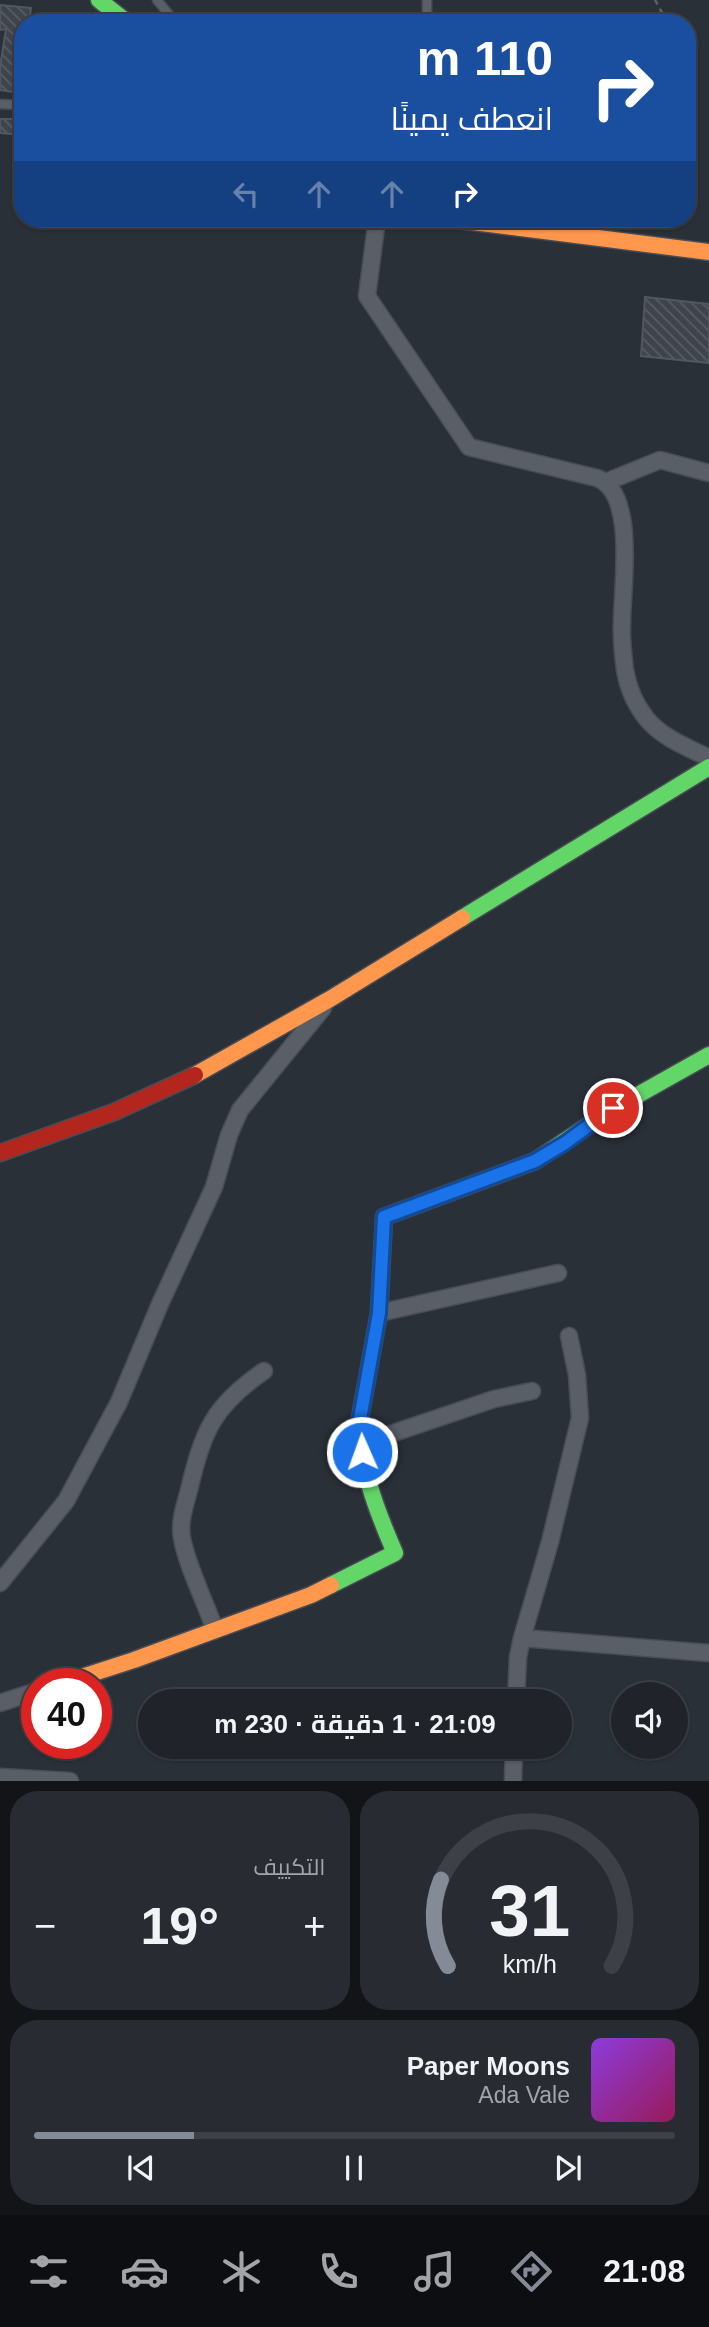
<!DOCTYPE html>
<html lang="ar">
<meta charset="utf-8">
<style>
body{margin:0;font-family:Helvetica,Cairo,sans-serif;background:#282c32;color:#f1f3f6;direction:rtl;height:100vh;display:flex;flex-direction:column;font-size:26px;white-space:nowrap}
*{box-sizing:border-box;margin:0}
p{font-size:23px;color:#a2a4a8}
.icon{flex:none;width:38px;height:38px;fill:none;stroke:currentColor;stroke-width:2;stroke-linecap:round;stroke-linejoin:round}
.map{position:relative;height:1781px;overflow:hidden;direction:ltr}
.sheet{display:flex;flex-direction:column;gap:10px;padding:10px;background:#121417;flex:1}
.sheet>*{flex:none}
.hud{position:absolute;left:14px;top:14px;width:682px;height:214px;border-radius:28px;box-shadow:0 2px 5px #0004,0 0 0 2px #3d4147;direction:rtl;background:#1a4fa0;color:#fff;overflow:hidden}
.buttons{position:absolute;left:611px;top:1682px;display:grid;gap:14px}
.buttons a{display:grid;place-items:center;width:77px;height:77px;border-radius:50%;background:#20242a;box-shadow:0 2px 5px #0004,0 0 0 2px #3d4147;font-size:35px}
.speed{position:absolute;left:21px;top:1668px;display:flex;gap:14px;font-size:35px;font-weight:700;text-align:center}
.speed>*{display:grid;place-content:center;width:91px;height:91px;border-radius:50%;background:#20242a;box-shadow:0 2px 5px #0004,0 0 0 2px #3d4147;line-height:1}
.speed .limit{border:10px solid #d22;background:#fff;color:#111}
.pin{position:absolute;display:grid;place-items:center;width:60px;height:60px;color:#fff;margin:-30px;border:4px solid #fff;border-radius:50%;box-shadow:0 2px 7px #0007}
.me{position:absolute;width:77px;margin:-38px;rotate:358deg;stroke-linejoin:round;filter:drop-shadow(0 0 5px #0008)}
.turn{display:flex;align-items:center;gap:24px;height:147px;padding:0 28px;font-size:32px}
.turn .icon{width:91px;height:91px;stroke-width:2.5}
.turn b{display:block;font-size:49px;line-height:60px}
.lanes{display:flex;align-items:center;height:66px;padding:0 28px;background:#0003;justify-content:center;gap:35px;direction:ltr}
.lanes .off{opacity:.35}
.big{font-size:52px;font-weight:700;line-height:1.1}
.sheet .card{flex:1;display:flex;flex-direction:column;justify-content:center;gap:10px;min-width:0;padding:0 24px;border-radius:28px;background:#282c32}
.sheet .dial{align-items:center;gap:0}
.dial svg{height:182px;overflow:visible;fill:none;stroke:#3d4147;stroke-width:7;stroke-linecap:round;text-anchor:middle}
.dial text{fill:#f1f3f6;stroke:none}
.song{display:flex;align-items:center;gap:21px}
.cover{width:84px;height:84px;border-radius:10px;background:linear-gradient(135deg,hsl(270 70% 55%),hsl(330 70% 35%))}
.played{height:7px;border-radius:4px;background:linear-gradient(90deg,#848b96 25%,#3d4147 25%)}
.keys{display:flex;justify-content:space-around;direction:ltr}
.heat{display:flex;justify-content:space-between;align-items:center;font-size:38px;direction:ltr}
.sheet .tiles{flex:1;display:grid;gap:10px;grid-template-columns:1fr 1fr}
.card:last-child{grid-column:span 2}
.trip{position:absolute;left:138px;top:1689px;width:434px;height:70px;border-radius:35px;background:#20242a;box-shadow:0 2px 5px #0004,0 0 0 2px #3d4147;font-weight:700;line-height:70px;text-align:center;direction:rtl}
.tab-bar{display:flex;height:112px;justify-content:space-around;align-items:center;background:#0d0e11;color:#a2a4a8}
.tab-bar .icon{width:49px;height:49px}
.tab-bar .on{color:#848b96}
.tab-bar b{font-size:32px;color:#f1f3f6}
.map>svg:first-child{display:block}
.building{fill:url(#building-back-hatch);stroke:#52575f;stroke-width:2}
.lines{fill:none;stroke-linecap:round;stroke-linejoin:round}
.lane-casing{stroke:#484c55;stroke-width:11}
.street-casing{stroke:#484c55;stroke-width:19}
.fast-casing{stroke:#484c55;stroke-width:19}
.slow-casing{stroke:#484c55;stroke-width:19}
.jam-casing{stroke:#484c55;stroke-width:19}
.path{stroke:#5c6268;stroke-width:2.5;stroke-dasharray:5 5;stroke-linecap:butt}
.lane{stroke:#5a5e66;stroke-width:8}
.street{stroke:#5a5e66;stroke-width:16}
.fast{stroke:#63d668;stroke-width:16}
.slow{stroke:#ff974d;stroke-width:16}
.jam{stroke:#b3261e;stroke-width:16}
.route-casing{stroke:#114b97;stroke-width:18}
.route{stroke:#1a73e8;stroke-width:12}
</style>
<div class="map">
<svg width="709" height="1781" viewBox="0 0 709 1781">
<defs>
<pattern id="building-back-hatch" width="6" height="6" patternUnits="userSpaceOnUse" patternTransform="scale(1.75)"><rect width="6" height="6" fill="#3f444c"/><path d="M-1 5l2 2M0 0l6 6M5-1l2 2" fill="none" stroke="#585d64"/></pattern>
</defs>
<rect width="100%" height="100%" fill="#2a3038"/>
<path class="building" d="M0,5L31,8L29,23H23V71L20,93L0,90V67L6,29L0,30Z
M0,119H23V135L0,133Z
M645,297L709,304V363L641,356Z"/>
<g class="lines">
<defs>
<path id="lane" d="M157,0L176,23
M427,23V0
M0,104L23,105"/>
<path id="street" d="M377,219L367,296L469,447L597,478C637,493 622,587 622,622C621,638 623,654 625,670C628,688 635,704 646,718C662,738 687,747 709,758
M606,482L660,460L709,473
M379,1313L558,1273
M361,1444L494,1399L532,1391
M0,1583L66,1501L119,1402L160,1304L214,1187L229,1135L240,1110L323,1008
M215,1630C205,1601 187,1566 182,1538C179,1522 185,1505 189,1490C203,1431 213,1406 264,1371
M522,1638L709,1653
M516,1701L518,1657L522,1638L550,1542L580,1418L577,1375L569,1336
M0,1703L37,1691
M0,1777L70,1781
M513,1781L514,1746"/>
<path id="fast" d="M99,0L128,23
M462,918L709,767
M331,1585L395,1553C376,1509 359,1466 360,1418L379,1313L384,1217L535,1161L613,1109L709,1055"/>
<path id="slow" d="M449,219L709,252
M195,1075L330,999L462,918
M60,1684L134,1660L311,1595L331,1585"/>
<path id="jam" d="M0,1153L114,1112L195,1075"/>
</defs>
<use href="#lane" class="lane-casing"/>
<use href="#street" class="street-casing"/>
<use href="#fast" class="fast-casing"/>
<use href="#slow" class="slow-casing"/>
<use href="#jam" class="jam-casing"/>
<path class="path" d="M655,0L665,18"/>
<use href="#lane" class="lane"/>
<use href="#street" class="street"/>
<use href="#fast" class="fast"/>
<use href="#slow" class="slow"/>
<use href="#jam" class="jam"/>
</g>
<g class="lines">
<defs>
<path id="route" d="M362,1452L360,1419L379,1313L384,1217L535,1161L565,1143L613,1108"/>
</defs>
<use href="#route" class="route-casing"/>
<use href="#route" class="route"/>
</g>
</svg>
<div class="buttons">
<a><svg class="icon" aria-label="sound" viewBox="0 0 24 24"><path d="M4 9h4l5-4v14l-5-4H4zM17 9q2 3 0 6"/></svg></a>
</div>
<div class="speed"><div class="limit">40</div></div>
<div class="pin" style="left:613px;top:1108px;background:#d93025"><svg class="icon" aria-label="arrive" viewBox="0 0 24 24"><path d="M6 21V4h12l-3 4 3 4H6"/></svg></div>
<svg class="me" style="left:362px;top:1452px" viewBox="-20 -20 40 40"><circle r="17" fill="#1a73e8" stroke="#fff" stroke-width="3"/><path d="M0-11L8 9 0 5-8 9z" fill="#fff"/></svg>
<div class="trip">21:09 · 1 دقيقة · 230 m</div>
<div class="hud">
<div class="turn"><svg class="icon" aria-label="right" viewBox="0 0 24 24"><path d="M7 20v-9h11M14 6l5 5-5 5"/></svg><div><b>110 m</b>انعطف يمينًا</div></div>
<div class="lanes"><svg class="icon off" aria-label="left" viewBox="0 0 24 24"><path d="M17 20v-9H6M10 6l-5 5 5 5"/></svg><svg class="icon off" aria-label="ahead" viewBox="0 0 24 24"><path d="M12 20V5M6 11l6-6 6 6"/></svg><svg class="icon off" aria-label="ahead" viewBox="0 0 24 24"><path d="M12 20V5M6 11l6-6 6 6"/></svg><svg class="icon" aria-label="right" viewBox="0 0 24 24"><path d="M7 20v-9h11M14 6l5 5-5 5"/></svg></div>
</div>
</div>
<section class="sheet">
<div class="tiles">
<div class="card dial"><svg viewBox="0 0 100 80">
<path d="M14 69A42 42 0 1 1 86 69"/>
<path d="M14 69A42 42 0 0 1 11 31" stroke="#848b96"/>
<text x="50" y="56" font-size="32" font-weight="700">31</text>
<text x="50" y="72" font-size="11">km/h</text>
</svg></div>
<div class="card"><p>التكييف</p>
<div class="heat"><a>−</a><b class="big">19°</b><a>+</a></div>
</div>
<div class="card">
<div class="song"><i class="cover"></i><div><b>Paper Moons</b><p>Ada Vale</p></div></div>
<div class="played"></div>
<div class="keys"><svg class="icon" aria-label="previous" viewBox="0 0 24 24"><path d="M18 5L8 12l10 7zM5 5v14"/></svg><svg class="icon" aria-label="pause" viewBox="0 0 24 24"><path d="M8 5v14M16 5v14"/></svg><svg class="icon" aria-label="next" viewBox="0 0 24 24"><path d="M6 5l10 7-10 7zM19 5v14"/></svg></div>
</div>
</div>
</section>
<nav class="tab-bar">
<b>21:08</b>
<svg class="icon on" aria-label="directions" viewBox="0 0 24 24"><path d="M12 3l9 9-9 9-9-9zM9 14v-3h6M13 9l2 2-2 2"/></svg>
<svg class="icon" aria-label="music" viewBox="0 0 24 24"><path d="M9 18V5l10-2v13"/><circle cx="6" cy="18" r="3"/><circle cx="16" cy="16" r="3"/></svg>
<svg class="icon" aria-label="phone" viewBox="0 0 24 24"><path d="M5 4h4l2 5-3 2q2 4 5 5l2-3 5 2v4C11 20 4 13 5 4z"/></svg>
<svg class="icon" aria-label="climate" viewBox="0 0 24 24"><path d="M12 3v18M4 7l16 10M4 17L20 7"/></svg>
<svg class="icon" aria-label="car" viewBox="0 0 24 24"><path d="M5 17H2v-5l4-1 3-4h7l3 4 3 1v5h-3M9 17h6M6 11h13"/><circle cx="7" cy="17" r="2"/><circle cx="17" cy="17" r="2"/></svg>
<svg class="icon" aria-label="filters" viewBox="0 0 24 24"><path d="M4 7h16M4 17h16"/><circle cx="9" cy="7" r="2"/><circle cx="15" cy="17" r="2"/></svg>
</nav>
